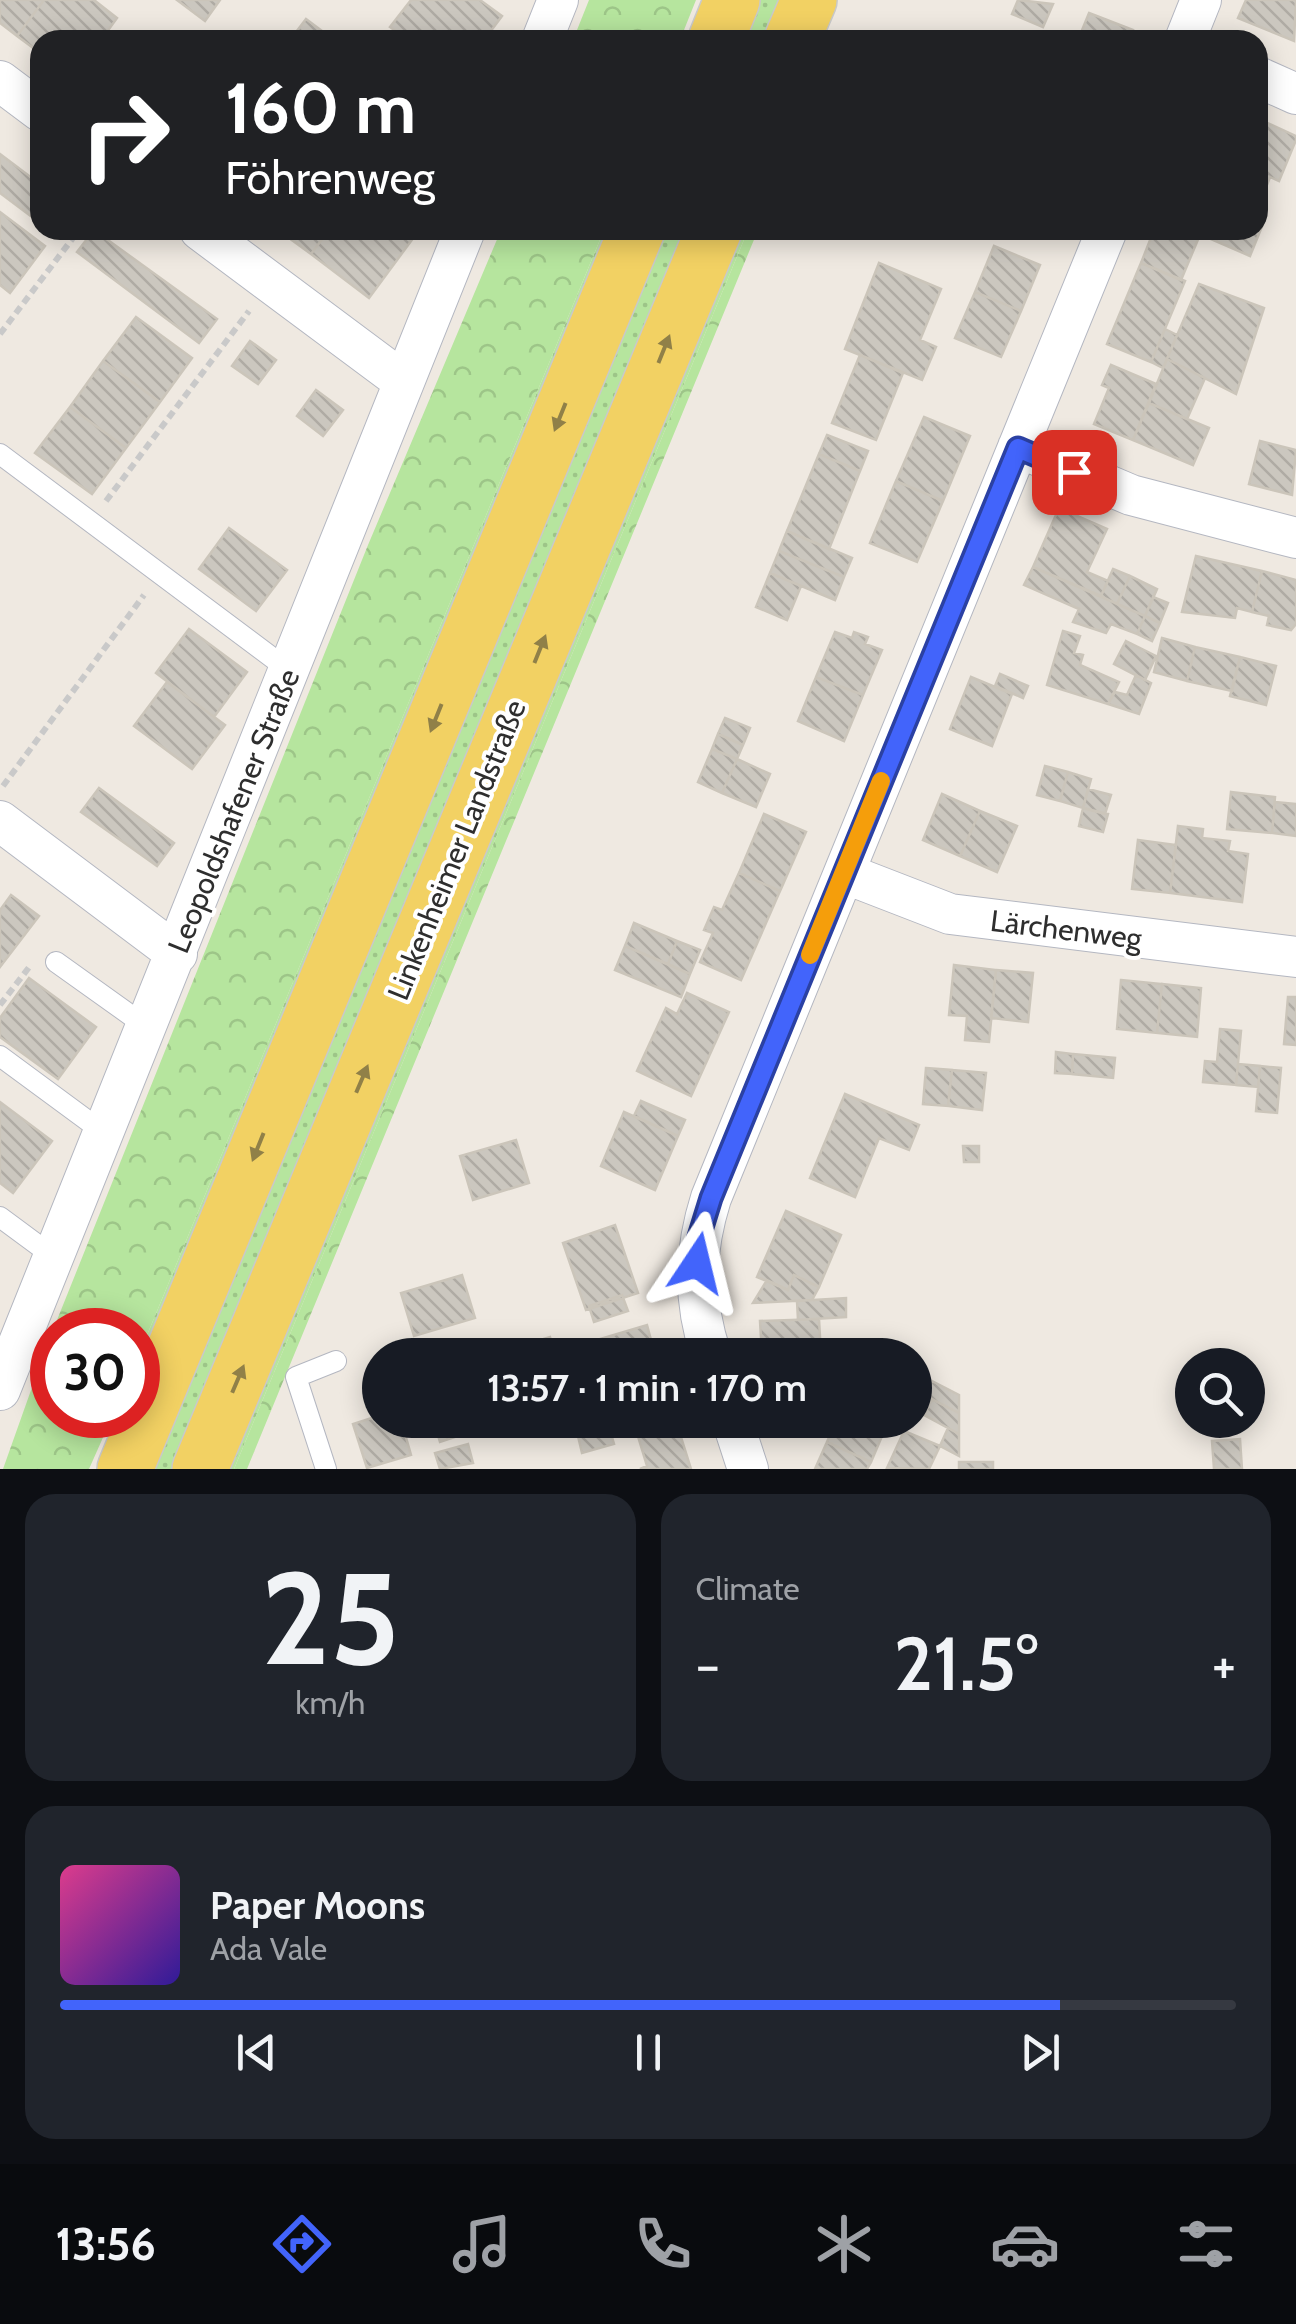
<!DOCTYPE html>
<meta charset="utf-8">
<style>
body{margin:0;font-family:Cabin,sans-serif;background:#20242c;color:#f1f3f6;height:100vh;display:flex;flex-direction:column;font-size:38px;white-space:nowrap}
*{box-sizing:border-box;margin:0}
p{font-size:32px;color:#9ea1a6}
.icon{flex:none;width:55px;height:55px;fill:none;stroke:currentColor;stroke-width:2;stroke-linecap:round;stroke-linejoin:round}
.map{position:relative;height:1469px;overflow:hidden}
.sheet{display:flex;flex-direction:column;gap:25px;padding:25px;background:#0d0f14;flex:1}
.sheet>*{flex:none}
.banner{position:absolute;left:30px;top:30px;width:1238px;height:210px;border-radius:30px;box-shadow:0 5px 25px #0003;background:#202124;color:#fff;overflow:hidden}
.fabs{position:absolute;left:1175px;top:1348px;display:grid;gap:20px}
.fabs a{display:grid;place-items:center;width:90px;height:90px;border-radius:50%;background:#171b24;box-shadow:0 5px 25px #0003;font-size:50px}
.speed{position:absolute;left:30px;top:1308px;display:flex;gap:20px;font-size:50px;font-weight:700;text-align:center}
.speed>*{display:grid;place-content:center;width:130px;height:130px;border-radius:50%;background:#171b24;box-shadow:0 5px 25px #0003;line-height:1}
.speed .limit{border:15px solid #d22;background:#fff;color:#111}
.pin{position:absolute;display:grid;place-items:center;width:85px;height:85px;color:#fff;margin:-42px;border-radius:20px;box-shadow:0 5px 15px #0006}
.me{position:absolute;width:110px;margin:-55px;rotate:10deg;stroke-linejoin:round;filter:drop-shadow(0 0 8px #0008)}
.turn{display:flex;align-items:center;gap:35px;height:210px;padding:0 30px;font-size:45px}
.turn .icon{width:130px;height:130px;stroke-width:2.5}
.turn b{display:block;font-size:70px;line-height:85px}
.big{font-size:75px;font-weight:600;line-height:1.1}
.sheet .tile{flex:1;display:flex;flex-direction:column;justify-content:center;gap:15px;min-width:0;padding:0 35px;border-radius:30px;background:#20242c}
.sheet .dial{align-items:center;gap:0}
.dial b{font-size:130px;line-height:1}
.song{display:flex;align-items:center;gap:30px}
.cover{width:120px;height:120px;border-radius:15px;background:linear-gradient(135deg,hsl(330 70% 55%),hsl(250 70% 35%))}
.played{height:10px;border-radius:5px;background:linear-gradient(90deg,#4264fb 85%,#363941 85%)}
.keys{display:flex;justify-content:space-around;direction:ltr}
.heat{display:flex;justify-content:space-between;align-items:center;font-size:55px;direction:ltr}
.sheet .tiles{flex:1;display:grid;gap:25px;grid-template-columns:1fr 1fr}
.tile:last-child{grid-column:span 2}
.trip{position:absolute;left:362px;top:1338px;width:570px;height:100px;border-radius:50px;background:#171b24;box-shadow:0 5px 25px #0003;font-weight:600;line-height:100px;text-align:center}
.tabs{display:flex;height:160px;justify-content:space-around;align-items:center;background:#090b0e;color:#9ea1a6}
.tabs .icon{width:70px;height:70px}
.tabs .active{color:#4264fb}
.tabs b{font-size:45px;color:#f1f3f6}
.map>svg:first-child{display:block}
.grass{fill:url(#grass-dots)}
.forest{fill:url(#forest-crowns)}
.building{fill:url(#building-back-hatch);stroke:#cbc5ba;stroke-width:2.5}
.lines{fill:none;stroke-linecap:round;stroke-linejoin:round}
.service-casing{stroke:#b4b7c1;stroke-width:22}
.minor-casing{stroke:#b4b7c1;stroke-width:42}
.primary-casing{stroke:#c9c9c9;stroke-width:58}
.path{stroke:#c9c9c9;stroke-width:6;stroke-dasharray:8 5;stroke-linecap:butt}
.service{stroke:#fff;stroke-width:20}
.minor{stroke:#fff;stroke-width:40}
.primary{stroke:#f2d163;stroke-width:55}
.oneway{fill:#908048}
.route-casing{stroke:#2b41a3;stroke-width:25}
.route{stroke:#4264fb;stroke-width:18}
.slow{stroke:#f59e0b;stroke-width:18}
.labels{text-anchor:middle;stroke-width:8;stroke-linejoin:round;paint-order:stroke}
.street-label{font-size:30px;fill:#2e2e2e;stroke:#fff}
</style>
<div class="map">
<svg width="1296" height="1469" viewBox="0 0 1296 1469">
<defs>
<pattern id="grass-dots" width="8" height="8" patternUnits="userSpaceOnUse" patternTransform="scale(2.5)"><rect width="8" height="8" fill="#b6e59e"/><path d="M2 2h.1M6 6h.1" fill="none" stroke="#9dc588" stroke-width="1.8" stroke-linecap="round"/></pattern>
<pattern id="forest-crowns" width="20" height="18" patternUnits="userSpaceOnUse" patternTransform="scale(2.5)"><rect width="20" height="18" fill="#b6e59e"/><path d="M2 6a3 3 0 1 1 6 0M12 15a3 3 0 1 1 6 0" fill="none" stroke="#9dc588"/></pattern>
<pattern id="building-back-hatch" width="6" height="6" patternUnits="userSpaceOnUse" patternTransform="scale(2.5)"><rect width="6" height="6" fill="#cbc7bf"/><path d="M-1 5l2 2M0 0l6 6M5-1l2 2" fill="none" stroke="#afaba4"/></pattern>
</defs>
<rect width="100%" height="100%" fill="#efe9e1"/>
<path class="grass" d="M754,0H784L767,40H738Z
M604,230H615L138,1383V1357Z
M659,230H689L178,1469H148Z
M737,230H748L234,1469H224Z"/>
<path class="forest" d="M589,0H696L680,40H573Z
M501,230H604L138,1357V1330H53L368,545Z
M748,230H758L247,1469H234Z
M52,1331V1415H113L89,1469H3Z"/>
<path class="building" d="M0,0H44L17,36L0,23Z
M44,0H94L117,18L101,40H40V53L17,36Z
M177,0H220L205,21Z
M411,0H480L502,16L484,40H408L390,27Z
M1018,0L1053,4L1043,27L1012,14Z
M1246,0H1296L1294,41L1238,18Z
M1089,13L1133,30L1129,40H1078Z
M306,19L334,40H290Z
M1263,121L1296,136V140L1279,181L1270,177L1260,203L1258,133Z
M0,154L40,184V223L0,193Z
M0,212L45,246L10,293L0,285Z
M1258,222L1263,224L1250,256L1211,239L1215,230H1258Z
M94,230L217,319L199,343L77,252Z
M278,230H329L311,254Z
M329,230H405L414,237L369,298L311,254Z
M1154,230H1202L1181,280L1141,263Z
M994,246L1040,265L1021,311L975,292Z
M879,263L941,289L920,340L936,347L922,380L845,349Z
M1141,263L1185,281L1151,362L1107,344Z
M1199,284L1264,308L1236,394L1167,359Z
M975,292L1021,311L1001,357L955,338Z
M136,317L192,358L160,402L103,361Z
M1165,329L1177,335L1163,368L1151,362Z
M250,341L276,360L258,384L232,366Z
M860,355L903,373L876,440L832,423Z
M1167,359L1205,378L1187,419L1149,403Z
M103,361L160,402L126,448L70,407Z
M1111,365L1156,384L1133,440L1094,424L1109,388L1102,385Z
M316,390L343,410L323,436L297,416Z
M1149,403L1209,428L1193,465L1133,440Z
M70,407L126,448L92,494L35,453Z
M924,417L970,436L943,501L896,481Z
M827,435L868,451L860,471L819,454Z
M1260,441L1296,450L1292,495L1249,484Z
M819,454L860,471L829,549L787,531Z
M896,481L943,501L917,562L870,543Z
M1059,508L1107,529L1087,572L1108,581L1101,596L1033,567Z
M229,528L287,570L256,611L199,569Z
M787,531L852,558L844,577L779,551Z
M779,551L844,577L835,600L770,573Z
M1196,556L1262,571L1252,612L1237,608L1235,618L1182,612Z
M1033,567L1145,616L1137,634L1111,624L1106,633L1073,622L1079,609L1024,585Z
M1113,569L1130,576L1117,604L1101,596Z
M1262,571L1296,580V624L1291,630L1267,625L1269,616L1252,612Z
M770,573L801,586L787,620L756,607Z
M1130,576L1157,589L1145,616L1117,604Z
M1153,597L1168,603L1160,623L1145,616Z
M1145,616L1160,623L1152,641L1137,634Z
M189,629L247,672L214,717L156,673Z
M1063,631L1080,636L1074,653L1083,655L1080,665L1119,682L1108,704L1047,685Z
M835,632L852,638L854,632L868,637L865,644L882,650L863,695L816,677Z
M1162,638L1195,647L1187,681L1154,672Z
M1126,641L1156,656L1145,680L1114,664Z
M1195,647L1240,657L1232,691L1187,681Z
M1240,657L1276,666L1266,705L1230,696Z
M1000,674L1028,686L1023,698L995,686Z
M1136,675L1151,683L1139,714L1108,704L1115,692L1127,695Z
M816,677L863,695L844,741L798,721Z
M971,677L1012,694L992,746L950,729Z
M167,682L225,725L192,769L134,726Z
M725,718L750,728L743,745L718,734Z
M718,734L743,745L737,759L712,749Z
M712,749L737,759L722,793L698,782Z
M737,759L770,774L756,807L722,793Z
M1045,766L1068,772L1060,801L1037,795Z
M1068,772L1091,779L1083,808L1060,801Z
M99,788L174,843L157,866L81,812Z
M1088,789L1111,795L1105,814L1083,808Z
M1231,792L1275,797L1272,833L1227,829Z
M942,794L980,811L960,856L923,840Z
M1275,802L1296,804V836L1272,833Z
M1083,808L1108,814L1103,832L1079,826Z
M980,811L1017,826L997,872L960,856Z
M764,814L806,832L780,891L739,873Z
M1178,826L1203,829L1202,838L1230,841L1228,851L1248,854L1242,902L1170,893Z
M1138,840L1176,845L1170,893L1132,889Z
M739,873L780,891L741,980L700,962L713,933L704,930L714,907L722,910Z
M11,895L39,916L0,967V910Z
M634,923L677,941L668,964L625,946Z
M677,941L700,950L690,974L668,964Z
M625,946L690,974L681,997L615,970Z
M954,965L996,970L989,1042L965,1040L967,1016L949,1015Z
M996,970L1033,973L1028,1022L991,1018Z
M29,978L96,1027L58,1079L0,1037V1018Z
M1121,980L1162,984L1157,1033L1117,1029Z
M1162,984L1201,988L1197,1037L1157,1033Z
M687,993L729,1012L691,1096L637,1071L666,1008L677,1014Z
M1288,997H1296V1045L1284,1044Z
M1220,1029L1241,1031L1236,1085L1203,1082L1205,1061L1217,1062Z
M1056,1052L1073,1054L1072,1074L1055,1073Z
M1073,1054L1115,1058L1113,1078L1072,1074Z
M1238,1064L1260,1066L1258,1087L1236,1085Z
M1260,1066L1281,1068L1277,1113L1256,1111Z
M926,1068L952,1070L948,1106L923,1104Z
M952,1070L986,1073L982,1110L948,1106Z
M845,1094L919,1125L909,1150L879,1138L855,1197L810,1178Z
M641,1101L685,1120L678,1136L634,1116Z
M0,1102L52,1141L13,1193L0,1183Z
M624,1112L678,1136L655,1190L601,1166Z
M516,1140L529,1183L473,1200L460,1156Z
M963,1146H979V1162H964Z
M786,1211L841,1235L819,1287L794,1275L788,1290L757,1277Z
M615,1225L638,1293L586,1310L563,1243Z
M462,1275L475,1318L414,1336L401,1293Z
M794,1275L819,1287L812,1300L753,1303L767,1280L788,1290Z
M622,1295L628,1311L594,1322L589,1306Z
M846,1298V1317L798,1320L797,1301Z
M819,1319L821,1355H762L760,1321Z
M647,1325L655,1355H586L583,1344Z
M550,1337L555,1355H522L520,1346Z
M932,1381L959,1395V1413L925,1396Z
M932,1399L959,1413V1434L924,1415Z
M380,1403V1420H401L411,1455L367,1468L353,1424L378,1416L375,1405Z
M837,1420L888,1422L871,1462L827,1442Z
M676,1421L691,1469H640L647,1466L637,1433Z
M466,1422L470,1432L440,1442L437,1432Z
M608,1424L614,1444L582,1453L577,1432Z
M948,1428L959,1434V1456L940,1446Z
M904,1431L940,1446L929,1469L887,1468Z
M1240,1439L1242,1469H1214L1212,1441Z
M827,1442L871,1462L867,1469H815Z
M468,1444L473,1463L440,1469L435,1453Z
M959,1462H993V1469H959Z"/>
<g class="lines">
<defs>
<path id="service" d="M0,454L290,671
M56,962L147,1027
M0,1056L103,1132
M0,1217L54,1257
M326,1469L296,1377L336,1361"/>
<path id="minor" d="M542,40L558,0
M1185,40L1201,0
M1258,77L1296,94
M0,81L40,111
M200,230L404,382
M1018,447L1131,495L1296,538
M0,821L177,954
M844,873L950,914L1296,957
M711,1355C693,1301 694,1252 711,1198L1107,230
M0,1390L465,230
M732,1420L748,1469"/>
<path id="primary" d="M716,40L732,0
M792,40L809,0
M125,1469L637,230
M200,1469L714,230"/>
</defs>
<use href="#service" class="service-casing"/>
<use href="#minor" class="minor-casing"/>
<use href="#primary" class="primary-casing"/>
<path class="path" d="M0,334L79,230
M106,501L249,311
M3,786L144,595
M0,1005L30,966"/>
<use href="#service" class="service"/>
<use href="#minor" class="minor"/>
<use href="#primary" class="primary"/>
</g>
<defs><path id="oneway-solid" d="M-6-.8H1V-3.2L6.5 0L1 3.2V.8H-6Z" transform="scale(2.5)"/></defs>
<g class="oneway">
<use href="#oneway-solid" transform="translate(664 349) rotate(-68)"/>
<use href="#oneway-solid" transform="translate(560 417) rotate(112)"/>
<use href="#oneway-solid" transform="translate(540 649) rotate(-68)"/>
<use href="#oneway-solid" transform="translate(436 718) rotate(112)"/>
<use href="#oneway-solid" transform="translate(362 1079) rotate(-67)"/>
<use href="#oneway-solid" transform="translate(258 1147) rotate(112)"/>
<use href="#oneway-solid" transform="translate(238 1379) rotate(-67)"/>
</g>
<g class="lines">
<defs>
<path id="route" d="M697,1263L698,1240L711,1198L1018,448L1074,472"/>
</defs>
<use href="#route" class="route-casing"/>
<use href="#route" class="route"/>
<path class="slow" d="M810,955L881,781"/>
</g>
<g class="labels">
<g class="street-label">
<text transform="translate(234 811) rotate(-68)" y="10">Leopoldshafener Straße</text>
<text transform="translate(457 850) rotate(-68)" y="10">Linkenheimer Landstraße</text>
<text transform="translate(1066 930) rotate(7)" y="10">Lärchenweg</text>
</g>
</g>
</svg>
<div class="fabs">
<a><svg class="icon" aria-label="search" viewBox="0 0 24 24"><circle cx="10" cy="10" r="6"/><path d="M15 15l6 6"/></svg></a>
</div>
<div class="speed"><div class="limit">30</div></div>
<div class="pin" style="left:1074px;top:472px;background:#d93025"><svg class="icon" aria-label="arrive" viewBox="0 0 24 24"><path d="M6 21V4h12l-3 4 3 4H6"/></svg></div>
<svg class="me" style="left:697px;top:1263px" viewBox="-20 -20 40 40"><path d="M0-17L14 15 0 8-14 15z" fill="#4264fb" stroke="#fff" stroke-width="4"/></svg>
<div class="trip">13:57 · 1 min · 170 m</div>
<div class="banner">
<div class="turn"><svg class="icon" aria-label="right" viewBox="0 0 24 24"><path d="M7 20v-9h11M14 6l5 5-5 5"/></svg><div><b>160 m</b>Föhrenweg</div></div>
</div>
</div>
<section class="sheet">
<div class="tiles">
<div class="tile dial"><b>25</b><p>km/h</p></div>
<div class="tile"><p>Climate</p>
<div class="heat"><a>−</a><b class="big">21.5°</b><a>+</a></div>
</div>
<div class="tile">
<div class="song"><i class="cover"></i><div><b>Paper Moons</b><p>Ada Vale</p></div></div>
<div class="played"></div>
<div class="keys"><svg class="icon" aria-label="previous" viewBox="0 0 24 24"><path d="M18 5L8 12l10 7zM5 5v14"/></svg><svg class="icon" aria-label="pause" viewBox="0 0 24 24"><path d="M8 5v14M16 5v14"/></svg><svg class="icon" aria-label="next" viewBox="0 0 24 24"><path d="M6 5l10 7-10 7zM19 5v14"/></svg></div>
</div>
</div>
</section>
<nav class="tabs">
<b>13:56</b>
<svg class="icon active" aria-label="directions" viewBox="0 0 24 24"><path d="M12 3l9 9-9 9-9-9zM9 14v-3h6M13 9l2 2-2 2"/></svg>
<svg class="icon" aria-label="music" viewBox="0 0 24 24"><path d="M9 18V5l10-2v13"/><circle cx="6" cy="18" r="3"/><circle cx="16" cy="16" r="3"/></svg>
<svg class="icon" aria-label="phone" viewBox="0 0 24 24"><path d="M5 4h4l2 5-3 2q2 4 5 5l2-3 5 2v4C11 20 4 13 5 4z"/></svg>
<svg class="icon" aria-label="climate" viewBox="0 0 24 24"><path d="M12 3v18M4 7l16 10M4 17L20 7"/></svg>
<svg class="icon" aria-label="car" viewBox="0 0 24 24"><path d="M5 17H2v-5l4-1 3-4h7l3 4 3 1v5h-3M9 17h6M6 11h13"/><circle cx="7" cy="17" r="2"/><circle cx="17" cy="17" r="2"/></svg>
<svg class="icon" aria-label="filters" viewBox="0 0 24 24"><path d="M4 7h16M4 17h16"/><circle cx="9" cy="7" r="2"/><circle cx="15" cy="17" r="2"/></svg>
</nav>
